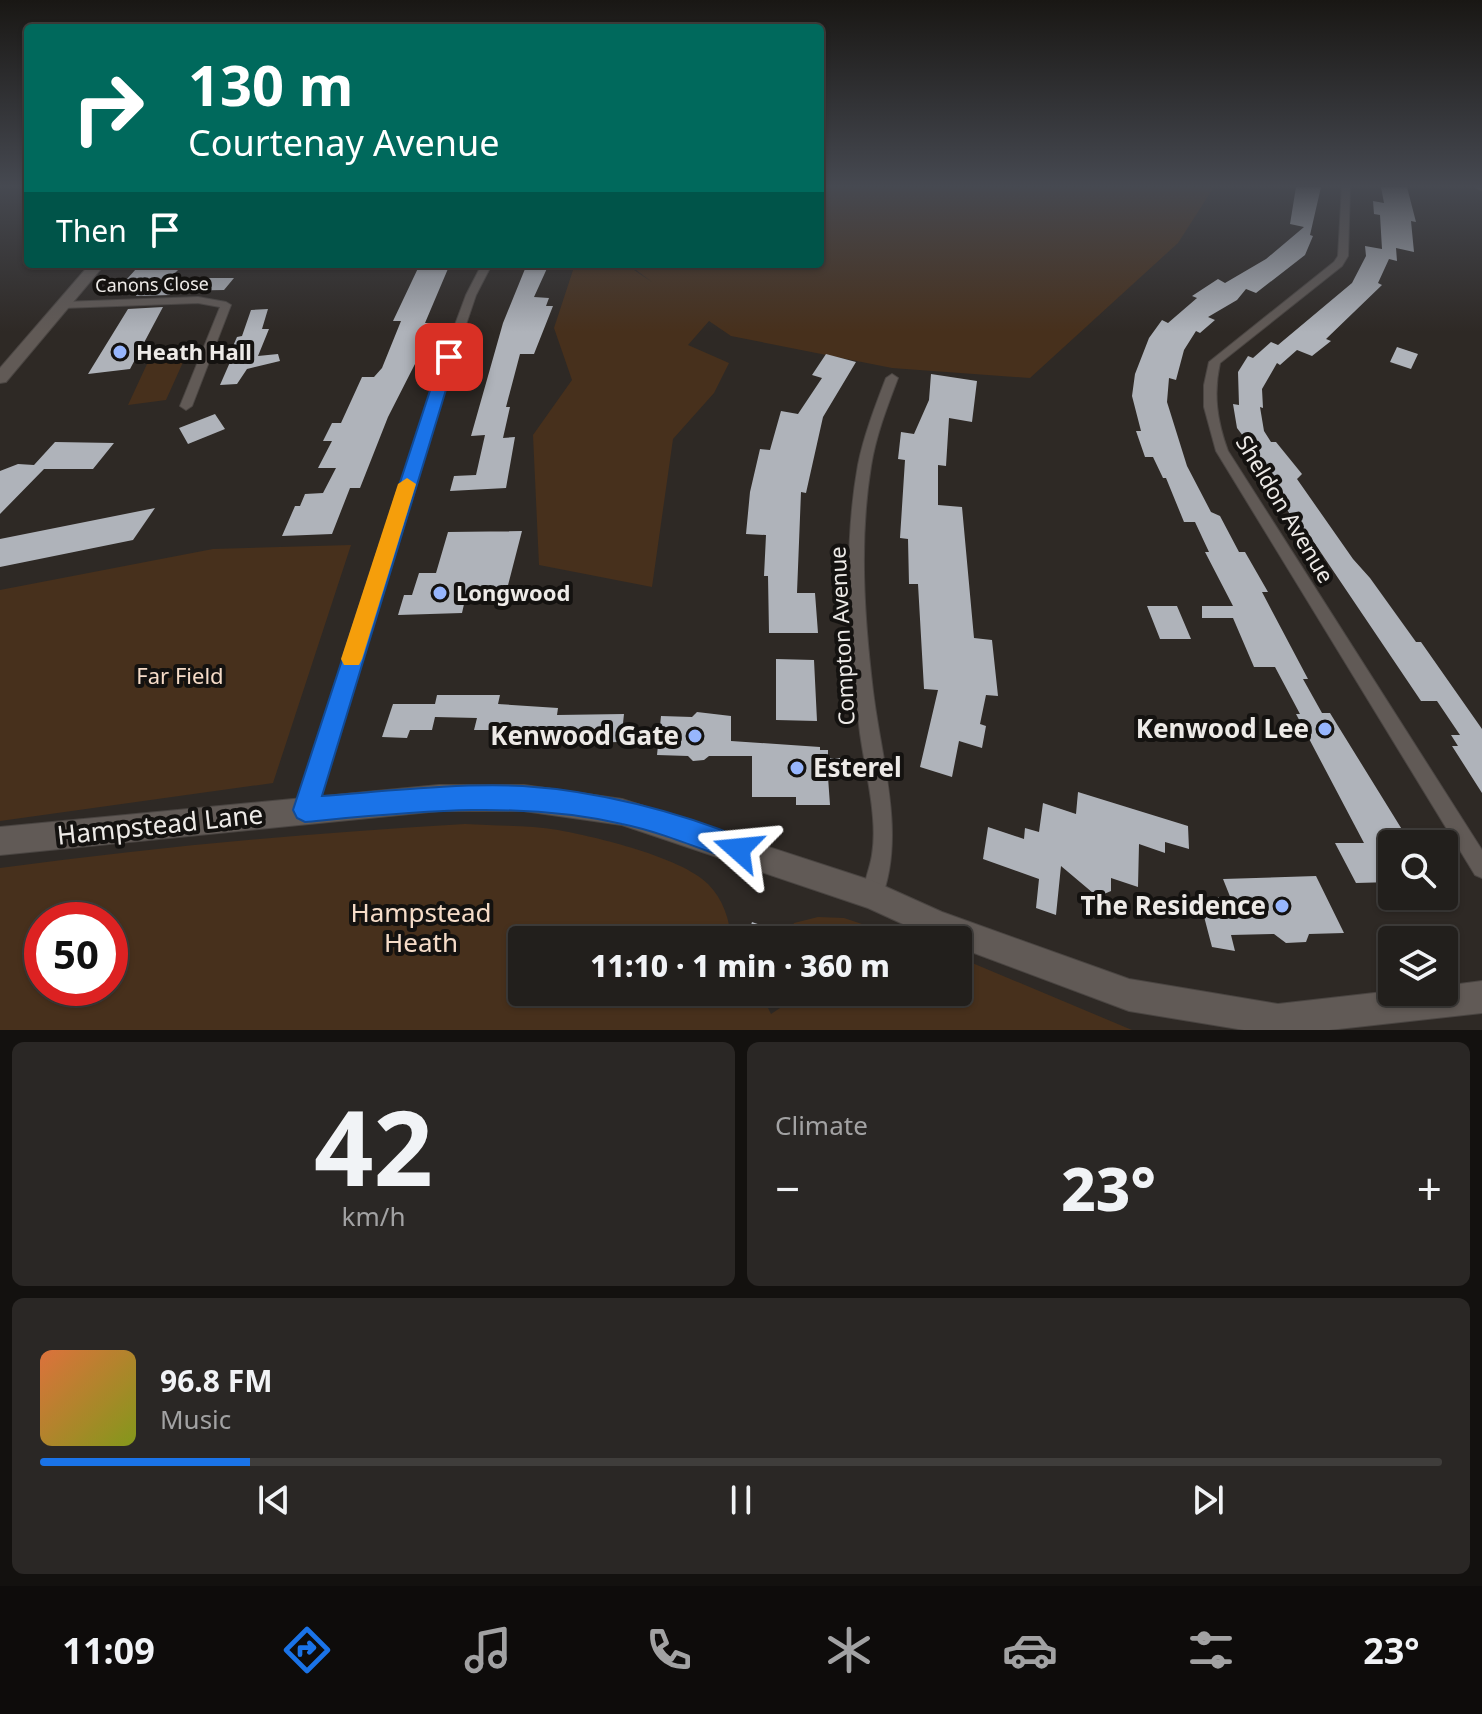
<!DOCTYPE html>
<meta charset="utf-8">
<style>
body{margin:0;font-family:"Noto Sans",sans-serif;background:#2a2725;color:#f1f3f6;height:100vh;display:flex;flex-direction:column;font-size:30px;white-space:nowrap}
*{box-sizing:border-box;margin:0}
p{font-size:26px;color:#a2a2a3}
.icon{flex:none;width:44px;height:44px;fill:none;stroke:currentColor;stroke-width:2;stroke-linecap:round;stroke-linejoin:round}
.map{position:relative;height:1030px;overflow:hidden}
.details{display:flex;flex-direction:column;gap:12px;padding:12px;background:#13110f;flex:1}
.details>*{flex:none}
.top-card{position:absolute;left:24px;top:24px;width:800px;height:244px;border-radius:8px;box-shadow:0 2px 6px #0004,0 0 0 2px #3f3d3b;background:#00695c;color:#fff;overflow:hidden}
.fabs{position:absolute;left:1378px;top:830px;display:grid;gap:16px}
.fabs a{display:grid;place-items:center;width:80px;height:80px;border-radius:8px;background:#221f1c;box-shadow:0 2px 6px #0004,0 0 0 2px #3f3d3b;font-size:40px}
.speed{position:absolute;left:24px;top:902px;display:flex;gap:16px;font-size:40px;font-weight:700;text-align:center}
.speed>*{display:grid;place-content:center;width:104px;height:104px;border-radius:50%;background:#221f1c;box-shadow:0 2px 6px #0004,0 0 0 2px #3f3d3b;line-height:1}
.speed .limit{border:12px solid #d22;background:#fff;color:#111}
.pin{position:absolute;display:grid;place-items:center;width:68px;height:68px;color:#fff;margin:-34px;border-radius:16px;box-shadow:0 4px 12px #0006}
.me{position:absolute;width:88px;margin:-44px;rotate:288deg;stroke-linejoin:round;filter:drop-shadow(0 0 6px #0008)}
.turn{display:flex;align-items:center;gap:28px;height:168px;padding:0 32px;font-size:36px}
.turn .icon{width:104px;height:104px;stroke-width:2.5}
.turn b{display:block;font-size:56px;line-height:68px}
.then{display:flex;align-items:center;height:76px;padding:0 32px;background:#0003;gap:16px;font-size:30px}
.big{font-size:60px;font-weight:800;line-height:1.1}
.details .card{flex:1;display:flex;flex-direction:column;justify-content:center;gap:12px;min-width:0;padding:0 28px;border-radius:12px;background:#2a2725}
.details .dial{align-items:center;gap:0}
.dial b{font-size:104px;line-height:1}
.song{display:flex;align-items:center;gap:24px}
.cover{width:96px;height:96px;border-radius:12px;background:linear-gradient(135deg,hsl(20 70% 55%),hsl(70 70% 35%))}
.played{height:8px;border-radius:4px;background:linear-gradient(90deg,#1a73e8 15%,#3f3d3b 15%)}
.keys{display:flex;justify-content:space-around;direction:ltr}
.heat{display:flex;justify-content:space-between;align-items:center;font-size:44px;direction:ltr}
.details .tiles{flex:1;display:grid;gap:12px;grid-template-columns:1fr 1fr}
.card:last-child{grid-column:span 2}
.trip{position:absolute;left:508px;top:926px;width:464px;height:80px;border-radius:8px;background:#221f1c;box-shadow:0 2px 6px #0004,0 0 0 2px #3f3d3b;font-weight:800;line-height:80px;text-align:center}
.tab-bar{display:flex;height:128px;justify-content:space-around;align-items:center;background:#0e0c0b;color:#a2a2a3}
.tab-bar .icon{width:56px;height:56px}
.tab-bar .current{color:#1a73e8}
.tab-bar b{font-size:36px;color:#f1f3f6}
.map>svg:first-child{display:block}
.green{fill:#47301c;fill-rule:evenodd}
.building{fill:#afb3ba}
.lines{fill:none;stroke-linecap:round;stroke-linejoin:round}
.street-casing{stroke:#4a4542;stroke-width:2}
.secondary-casing{stroke:#4a4542;stroke-width:2}
.street{fill:#615a56;fill-rule:evenodd}
.secondary{fill:#615a56;fill-rule:evenodd}
.route{fill:#1a73e8;stroke:#114b97;stroke-width:2}
.slow{fill:#f59e0b}
.poi-dot{fill:#97b6fd;stroke:#141210;stroke-width:3}
.labels{text-anchor:middle;stroke-width:8;stroke-linejoin:round;paint-order:stroke}
.far-street-label{font-size:18px;fill:#edeae7;stroke:#141210}
.poi-label{font-size:22px;font-weight:bold;fill:#edeae7;stroke:#141210;text-anchor:start}
.street-label{font-size:22px;fill:#edeae7;stroke:#141210}
.park-label{font-size:22px;fill:#f6dcc8;stroke:#141210}
.near-poi-label{font-size:26px;font-weight:bold;fill:#edeae7;stroke:#141210;text-anchor:end}
.near-street-label{font-size:26px;fill:#edeae7;stroke:#141210}
.near-park-label{font-size:26px;fill:#f6dcc8;stroke:#141210}
</style>
<div class="map">
<svg width="1482" height="1030" viewBox="0 0 1482 1030">
<rect width="100%" height="100%" fill="#2e2925"/>
<path class="green" d="M820,187H1214L1178,243L1030,378L892,368L731,336L709,321L688,345L729,363L714,393L673,439L652,587L539,565L533,435L572,380L554,328L575,264H625L652,282L628,264H820Z
M184,360L166,400L128,405L147,364Z
M351,545L273,783L0,821V590L213,549Z
M465,824C495,826 528,825 558,830C596,837 681,857 708,884C723,899 730,920 731,940H522V992H760L771,1014L783,1006L782,992H958V957L1132,1030H0V868C155,847 309,833 465,824ZM42,920H110V988H42Z
M818,917L844,918L910,940H785L794,923Z"/>
<path class="building" d="M1296,187H1321L1310,235L1313,236L1305,255L1256,293L1246,289L1237,300L1208,317L1215,320L1200,333L1196,331L1184,350L1176,380L1169,378L1167,402L1187,466L1211,512L1220,516L1239,552H1245L1268,592H1262L1308,679H1303L1322,713H1330L1338,726L1411,844H1392V882L1356,883L1335,843H1364L1296,714H1300L1275,667H1254L1233,618H1202V606H1233L1205,552H1209L1195,522H1184L1166,478H1163L1153,457H1145L1136,431H1141L1132,396L1135,374L1149,338L1162,320L1168,323L1197,298L1192,296L1218,279L1225,283L1266,259L1304,227L1290,224Z
M1381,187H1407L1416,222L1411,221L1414,252L1396,248L1397,261L1389,259L1378,283L1382,285L1326,339L1331,341L1312,356L1297,350L1280,365L1277,363L1262,389L1263,408L1260,407L1264,431L1271,442H1276L1302,474L1297,479L1353,559L1370,578L1416,642H1421L1482,729V793L1452,746H1458L1451,735H1460L1437,701H1421L1305,529H1298L1255,452L1237,428L1233,404L1239,405L1238,372L1248,356L1253,358L1271,342L1278,345L1352,283L1366,256L1365,246L1382,249L1380,215L1374,214L1373,201L1384,203Z
M420,264H450L425,323H431L415,364L388,417L360,488H350L332,534L282,536L295,506H300L305,494L323,493L336,468H318L332,441H323L332,423H341L362,377H374L382,368L401,321H393Z
M527,264H549L534,297L549,298L546,306H553L534,354H520L506,407H510L503,438L515,437L506,488L450,491L454,476L476,475L485,435L471,436L503,323Z
M136,269H179L170,278H234L224,290L172,291L170,295L136,296L137,293H120L122,290H117Z
M163,307L130,369L88,374L128,309Z
M268,309L262,329H269L258,356L278,354L280,361L247,369L237,384L220,385L234,353H230L237,337L242,336L251,310Z
M1397,347L1418,354L1411,369L1390,362Z
M826,354L856,362L823,417L806,493L801,492L797,593H815L818,633H769L768,576H764L766,535L746,534L750,492L760,449L770,450L781,411L798,414L822,378L812,375Z
M931,374L977,381L972,422L949,418L946,466L938,465V505L962,507L974,638L992,640L998,696L986,695L980,724L986,726L982,748L959,741L952,777L920,767L938,690L924,689L918,584H909L908,539L900,538L905,460L898,459L901,432L914,434L929,400Z
M215,414L225,429L188,444L179,428Z
M55,442L114,443L93,469H44L0,514V471L18,464L34,465Z
M155,508L133,540L0,567V539Z
M522,531L507,589L467,591L462,613L398,615L404,595H412L419,573H436L448,532Z
M1147,606H1177L1191,639H1160Z
M776,659L814,660L817,721L776,720Z
M437,695H500L498,704L558,708L557,715L624,714L621,742L568,743L569,733H530L528,741H504L506,730H474L477,718L435,717L432,730H410L407,738L382,737L393,704H435Z
M697,712L731,716V741L820,747V750H828V758H840L842,778L828,777L830,805H796V797H752V756H709L704,760L693,761L688,756L657,755L661,716L692,717Z
M1078,792L1188,826L1189,849L1165,842V853L1139,844L1138,887L1111,878V891L1104,894L1093,893L1061,866L1056,915L1036,908L1039,879L983,859L988,827L1024,839L1025,828L1039,832L1043,803L1076,814Z
M1316,876L1344,933L1309,934L1306,942L1286,943L1274,934L1231,935L1235,951L1212,947L1201,905L1219,907L1217,897L1231,899L1223,879Z
M752,922L769,928L766,940H746Z"/>
<g class="lines">
<defs>
<path id="street" d="M1342,187H1350L1348,256L1342,266L1220,363C1213,394 1217,421 1228,451L1482,850V878L1475,875L1216,451L1204,407V385L1209,362L1334,262L1338,256Z
M1475,187H1482V191Z
M482,264H492L476,295L455,357L314,810L312,817L305,819L298,817L296,810L443,357L466,295Z
M198,297L226,302L231,305L192,406L186,410L180,406L220,307L198,303L63,308L58,305L63,302Z
M892,374L898,378C887,407 876,435 871,466C859,540 864,616 873,691C881,759 907,837 880,902L873,905L866,902C860,888 870,870 872,855C874,843 874,830 873,818C871,790 864,762 860,733C850,645 842,554 858,465C864,435 875,407 886,378Z"/>
<path id="secondary" d="M90,264H105L6,382L0,383V368Z
M439,785H524L622,799L873,881L942,912L1129,979L1278,1004L1392,991L1444,992V986L1482,981V1013L1329,1030H1244L1129,1011L958,947V940H938L868,908L622,825L524,811H439L0,855V827Z"/>
</defs>
<use href="#street" class="street-casing"/>
<use href="#secondary" class="secondary-casing"/>
<use href="#street" class="street"/>
<use href="#secondary" class="secondary"/>
</g>
<linearGradient id="sky" x2="0" y2="1"><stop stop-color="#191714"/><stop offset="0.56" stop-color="#464951"/><stop offset="1" stop-color="#464951" stop-opacity="0"/></linearGradient>
<rect width="1482" height="332" fill="url(#sky)"/>
<path class="route" d="M449,352L456,357L322,796C388,791 456,783 523,786C598,791 677,811 747,840L751,849L747,858L738,862C700,849 661,832 622,824C517,800 411,812 305,822L297,818L293,810L441,357Z"/>
<path class="slow" d="M407,478L416,484L362,659L359,665H344L341,659L398,484Z"/>
<g class="poi-dot">
<circle cx="120" cy="352" r="8"/>
<circle cx="440" cy="593" r="8"/>
<circle cx="1325" cy="729" r="8"/>
<circle cx="695" cy="736" r="8"/>
<circle cx="797" cy="768" r="8"/>
<circle cx="1282" cy="906" r="8"/>
</g>
<g class="labels">
<g class="far-street-label">
<text transform="translate(152 285) rotate(-1)" y="6">Canons Close</text>
</g>
<g class="poi-label">
<text x="136" y="360">Heath Hall</text>
<text x="456" y="601">Longwood</text>
</g>
<g class="street-label">
<text transform="translate(1285 509) rotate(59)" y="8">Sheldon Avenue</text>
<text transform="translate(842 636) rotate(-93)" y="8">Compton Avenue</text>
</g>
<g class="park-label">
<text x="180" y="684">Far Field</text>
</g>
<g class="near-poi-label">
<text x="1309" y="738">Kenwood Lee</text>
<text x="679" y="745">Kenwood Gate</text>
<text x="813" y="777" text-anchor="start">Esterel</text>
<text x="1266" y="915">The Residence</text>
</g>
<g class="near-street-label">
<text transform="translate(160 825) rotate(-6)" y="9">Hampstead Lane</text>
</g>
<g class="near-park-label">
<text x="421" y="922">Hampstead<tspan x="421" dy="30">Heath</tspan></text>
</g>
</g>
</svg>
<div class="fabs">
<a><svg class="icon" aria-label="search" viewBox="0 0 24 24"><circle cx="10" cy="10" r="6"/><path d="M15 15l6 6"/></svg></a>
<a><svg class="icon" aria-label="layers" viewBox="0 0 24 24"><path d="M12 4l9 5-9 5-9-5zM3 14l9 5 9-5"/></svg></a>
</div>
<div class="speed"><div class="limit">50</div></div>
<div class="pin" style="left:449px;top:357px;background:#d93025"><svg class="icon" aria-label="arrive" viewBox="0 0 24 24"><path d="M6 21V4h12l-3 4 3 4H6"/></svg></div>
<svg class="me" style="left:738px;top:849px" viewBox="-20 -20 40 40"><path d="M0-17L14 15 0 8-14 15z" fill="#1a73e8" stroke="#fff" stroke-width="4"/></svg>
<div class="trip">11:10 · 1 min · 360 m</div>
<div class="top-card">
<div class="turn"><svg class="icon" aria-label="right" viewBox="0 0 24 24"><path d="M7 20v-9h11M14 6l5 5-5 5"/></svg><div><b>130 m</b>Courtenay Avenue</div></div>
<div class="then">Then<svg class="icon" aria-label="arrive" viewBox="0 0 24 24"><path d="M6 21V4h12l-3 4 3 4H6"/></svg></div>
</div>
</div>
<section class="details">
<div class="tiles">
<div class="card dial"><b>42</b><p>km/h</p></div>
<div class="card"><p>Climate</p>
<div class="heat"><a>−</a><b class="big">23°</b><a>+</a></div>
</div>
<div class="card">
<div class="song"><i class="cover"></i><div><b>96.8 FM</b><p>Music</p></div></div>
<div class="played"></div>
<div class="keys"><svg class="icon" aria-label="previous" viewBox="0 0 24 24"><path d="M18 5L8 12l10 7zM5 5v14"/></svg><svg class="icon" aria-label="pause" viewBox="0 0 24 24"><path d="M8 5v14M16 5v14"/></svg><svg class="icon" aria-label="next" viewBox="0 0 24 24"><path d="M6 5l10 7-10 7zM19 5v14"/></svg></div>
</div>
</div>
</section>
<nav class="tab-bar">
<b>11:09</b>
<svg class="icon current" aria-label="directions" viewBox="0 0 24 24"><path d="M12 3l9 9-9 9-9-9zM9 14v-3h6M13 9l2 2-2 2"/></svg>
<svg class="icon" aria-label="music" viewBox="0 0 24 24"><path d="M9 18V5l10-2v13"/><circle cx="6" cy="18" r="3"/><circle cx="16" cy="16" r="3"/></svg>
<svg class="icon" aria-label="phone" viewBox="0 0 24 24"><path d="M5 4h4l2 5-3 2q2 4 5 5l2-3 5 2v4C11 20 4 13 5 4z"/></svg>
<svg class="icon" aria-label="climate" viewBox="0 0 24 24"><path d="M12 3v18M4 7l16 10M4 17L20 7"/></svg>
<svg class="icon" aria-label="car" viewBox="0 0 24 24"><path d="M5 17H2v-5l4-1 3-4h7l3 4 3 1v5h-3M9 17h6M6 11h13"/><circle cx="7" cy="17" r="2"/><circle cx="17" cy="17" r="2"/></svg>
<svg class="icon" aria-label="filters" viewBox="0 0 24 24"><path d="M4 7h16M4 17h16"/><circle cx="9" cy="7" r="2"/><circle cx="15" cy="17" r="2"/></svg>
<b>23°</b>
</nav>
